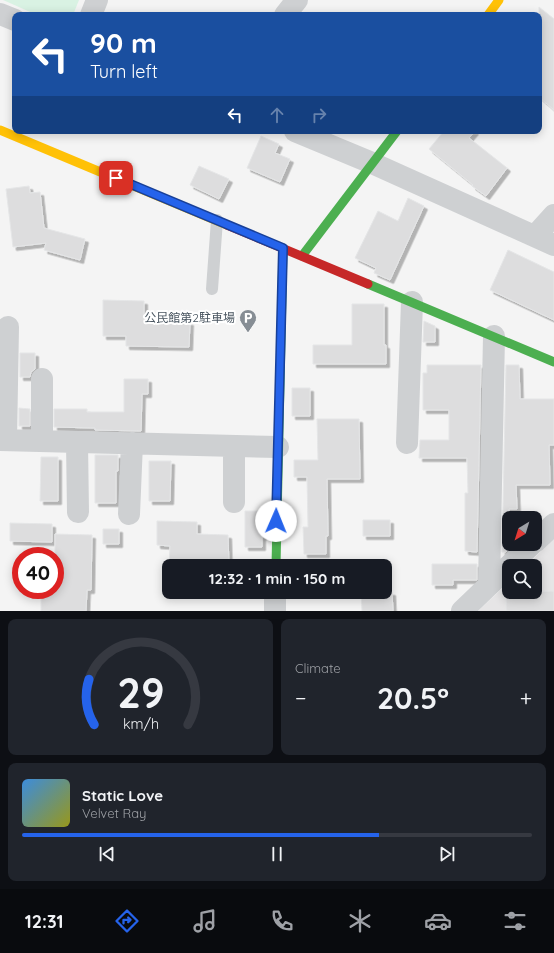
<!DOCTYPE html>
<meta charset="utf-8">
<style>
body{margin:0;font-family:Quicksand,"Noto Sans JP",sans-serif;background:#20242c;color:#f1f3f6;height:100vh;display:flex;flex-direction:column;font-size:15px;white-space:nowrap}
*{box-sizing:border-box;margin:0}
p{font-size:13px;color:#9ea1a6}
.icon{flex:none;width:22px;height:22px;fill:none;stroke:currentColor;stroke-width:2;stroke-linecap:round;stroke-linejoin:round}
.map{position:relative;height:611px;overflow:hidden}
.panel{display:flex;flex-direction:column;gap:8px;padding:8px;background:#0d0f14;flex:1}
.panel>*{flex:none}
.banner{position:absolute;left:12px;top:12px;width:530px;height:122px;border-radius:8px;box-shadow:0 2px 10px #0003;background:#1a4fa0;color:#fff;overflow:hidden}
.needle{width:26px;rotate:218deg}
.buttons{position:absolute;left:502px;top:511px;display:grid;gap:8px}
.buttons a{display:grid;place-items:center;width:40px;height:40px;border-radius:8px;background:#171b24;box-shadow:0 2px 10px #0003;font-size:20px}
.speed{position:absolute;left:12px;top:547px;display:flex;gap:8px;font-size:20px;font-weight:700;text-align:center}
.speed>*{display:grid;place-content:center;width:52px;height:52px;border-radius:50%;background:#171b24;box-shadow:0 2px 10px #0003;line-height:1}
.speed .limit{border:6px solid #d22;background:#fff;color:#111}
.pin{position:absolute;display:grid;place-items:center;width:34px;height:34px;color:#fff;margin:-17px;border-radius:8px;box-shadow:0 2px 6px #0006}
.me{position:absolute;width:44px;margin:-22px;rotate:1deg;stroke-linejoin:round;filter:drop-shadow(0 0 3px #0008)}
.turn{display:flex;align-items:center;gap:14px;height:84px;padding:0 12px;font-size:18px}
.turn .icon{width:52px;height:52px;stroke-width:2.5}
.turn b{display:block;font-size:28px;line-height:34px}
.lanes{display:flex;align-items:center;height:38px;padding:0 12px;background:#0003;justify-content:center;gap:20px;direction:ltr}
.lanes .off{opacity:.35}
.big{font-size:30px;font-weight:700;line-height:1.1}
.panel .card{flex:1;display:flex;flex-direction:column;justify-content:center;gap:6px;min-width:0;padding:0 14px;border-radius:8px;background:#20242c}
.panel .dial{align-items:center;gap:0}
.dial svg{height:104px;overflow:visible;fill:none;stroke:#363941;stroke-width:7;stroke-linecap:round;text-anchor:middle}
.dial text{fill:#f1f3f6;stroke:none}
.song{display:flex;align-items:center;gap:12px}
.cover{width:48px;height:48px;border-radius:6px;background:linear-gradient(135deg,hsl(210 70% 55%),hsl(60 70% 35%))}
.played{height:4px;border-radius:2px;background:linear-gradient(90deg,#2563eb 70%,#363941 70%)}
.keys{display:flex;justify-content:space-around;direction:ltr}
.heat{display:flex;justify-content:space-between;align-items:center;font-size:22px;direction:ltr}
.panel .tiles{flex:1;display:grid;gap:8px;grid-template-columns:1fr 1fr}
.card:last-child{grid-column:span 2}
.trip{position:absolute;left:162px;top:559px;width:230px;height:40px;border-radius:8px;background:#171b24;box-shadow:0 2px 10px #0003;font-weight:700;line-height:40px;text-align:center}
.dock{display:flex;height:64px;justify-content:space-around;align-items:center;background:#090b0e;color:#9ea1a6}
.dock .icon{width:28px;height:28px}
.dock .on{color:#2563eb}
.dock b{font-size:18px;color:#f1f3f6}
.map>svg:first-child{display:block}
.education{fill:#e6e5e6}
.grass{fill:#d9f2e3}
.building{fill:#ddddde;stroke:#e5e6e7;filter:url(#shadow)}
.lines{fill:none;stroke-linecap:round;stroke-linejoin:round}
.lane{stroke:#ced0d2;stroke-width:12}
.street{stroke:#ced0d2;stroke-width:22}
.fast{stroke:#4caf50;stroke-width:9}
.slow{stroke:#ffc107;stroke-width:9}
.jam{stroke:#c62828;stroke-width:9}
.route-casing{stroke:#184099;stroke-width:10}
.route{stroke:#2563eb;stroke-width:7}
.labels{text-anchor:middle;stroke-width:4;stroke-linejoin:round;paint-order:stroke}
.poi-label{font-size:12px;fill:#4a5661;stroke:#fff;text-anchor:end}
</style>
<div class="map">
<svg width="554" height="611" viewBox="0 0 554 611">
<defs>
<filter id="shadow"><feDropShadow dx="3.5" dy="3.5" stdDeviation="0" flood-color="#0004"/></filter>
</defs>
<rect width="100%" height="100%" fill="#f4f4f4"/>
<path class="education" d="M554,539V611H478L509,582V592H535V566H526Z"/>
<path class="grass" d="M3,0H79L73,15H37Z"/>
<path class="building" d="M539,7L554,19V110L539,97Z
M444,131H475L469,138L507,168L486,196L472,186L473,185L429,149Z
M261,136L279,144L275,153L290,159L280,182L247,168Z
M199,166L229,179L219,199L190,185Z
M29,186L30,193L40,192L44,228L85,239L80,260L44,250L46,243L13,247L6,189Z
M408,198L424,206L390,280L374,273L376,268L355,258L378,211L398,221Z
M508,250L554,272V320L490,290Z
M103,300L144,301V322H190L189,347L126,346V336H103Z
M352,304H384V345H386V364H313V345H352Z
M424,321L435,326V342H423Z
M20,353H35V369L31,372L30,377H20Z
M427,365H481L477,552L465,551V493H468L467,458H419L420,440H449V410H423V373H427Z
M506,365H519L520,399H554V445H549L550,485H516L517,509H509V549L506,552H502Z
M124,379H148V394H142L141,431L95,430V428L54,427V409H87V412H124Z
M292,388H310V416H292Z
M19,408L30,409V426H19Z
M317,419H359L360,479H327L328,536H326V554H304L303,527H308L307,477H294V460H318Z
M95,455H118V471H116V503H95Z
M41,457H58V501H40Z
M149,461H171L170,501H149Z
M245,511H264V536H262V547H245Z
M363,520H390V536H363Z
M157,521L197,522V534L228,535L229,566H169L170,546L157,545Z
M10,523L52,524V542L10,541Z
M103,529H119V544H103Z
M55,534L92,535L91,590H87L86,611H41V590H55Z
M432,564H477V580H453V585H432Z
M506,591H509V592L554,591V611H506Z
M361,592H392L393,611H362Z"/>
<g class="lines">
<path class="lane" d="M212,289L217,220"/>
<path class="street" d="M0,14L15,20
M91,15L97,0
M285,15L297,0
M295,131L372,163L554,245
M535,236L554,215
M0,440L278,447
M6,440L8,327
M42,441V379
M77,442L78,512
M407,443L412,302
M234,502V446
M129,514L132,443
M535,542L554,524
M489,584L494,336
M275,611V592
M462,611L532,544"/>
<path class="fast" d="M302,256L397,131
M368,284L554,362
M276,566L283,248"/>
<path class="slow" d="M488,15L499,0
M0,130L227,225"/>
<path class="jam" d="M227,225L368,284"/>
</g>
<g class="lines">
<defs>
<path id="route" d="M116,178L283,248L276,521"/>
</defs>
<use href="#route" class="route-casing"/>
<use href="#route" class="route"/>
</g>
<defs>
<symbol id="parking-pin" viewBox="-11 -11 22 30"><path d="M0 17L-7.5 6A9.5 9.5 0 1 1 7.5 6Z" fill="#868d94" stroke="#fff"/><path d="M-3.5-5.5H1a3.5 3.5 0 0 1 0 7H-1V5.5H-3.5ZM-1-3.4V-.6H.8a1.4 1.4 0 0 0 0-2.8Z" fill="#fff"/></symbol>
</defs>
<g fill-rule="evenodd">
<use href="#parking-pin" x="238" y="308" width="20" height="27"/>
</g>
<g class="labels">
<g class="poi-label">
<text x="235" y="322">公民館第2駐車場</text>
</g>
</g>
</svg>
<div class="buttons">
<a><svg class="needle" viewBox="-14 -14 28 28"><path d="M0-13l5 13h-10z" fill="#e53935"/><path d="M0 13l5-13h-10z" fill="#9ea1a6"/></svg></a>
<a><svg class="icon" aria-label="search" viewBox="0 0 24 24"><circle cx="10" cy="10" r="6"/><path d="M15 15l6 6"/></svg></a>
</div>
<div class="speed"><div class="limit">40</div></div>
<div class="pin" style="left:116px;top:178px;background:#d93025"><svg class="icon" aria-label="arrive" viewBox="0 0 24 24"><path d="M6 21V4h12l-3 4 3 4H6"/></svg></div>
<svg class="me" style="left:276px;top:521px" viewBox="-20 -20 40 40"><circle r="19" fill="#fff"/><path d="M0-13L10 11 0 6-10 11z" fill="#2563eb"/></svg>
<div class="trip">12:32 · 1 min · 150 m</div>
<div class="banner">
<div class="turn"><svg class="icon" aria-label="left" viewBox="0 0 24 24"><path d="M17 20v-9H6M10 6l-5 5 5 5"/></svg><div><b>90 m</b>Turn left</div></div>
<div class="lanes"><svg class="icon" aria-label="left" viewBox="0 0 24 24"><path d="M17 20v-9H6M10 6l-5 5 5 5"/></svg><svg class="icon off" aria-label="ahead" viewBox="0 0 24 24"><path d="M12 20V5M6 11l6-6 6 6"/></svg><svg class="icon off" aria-label="right" viewBox="0 0 24 24"><path d="M7 20v-9h11M14 6l5 5-5 5"/></svg></div>
</div>
</div>
<section class="panel">
<div class="tiles">
<div class="card dial"><svg viewBox="0 0 100 80">
<path d="M14 69A42 42 0 1 1 86 69"/>
<path d="M14 69A42 42 0 0 1 10 34" stroke="#2563eb"/>
<text x="50" y="56" font-size="32" font-weight="700">29</text>
<text x="50" y="72" font-size="11">km/h</text>
</svg></div>
<div class="card"><p>Climate</p>
<div class="heat"><a>−</a><b class="big">20.5°</b><a>+</a></div>
</div>
<div class="card">
<div class="song"><i class="cover"></i><div><b>Static Love</b><p>Velvet Ray</p></div></div>
<div class="played"></div>
<div class="keys"><svg class="icon" aria-label="previous" viewBox="0 0 24 24"><path d="M18 5L8 12l10 7zM5 5v14"/></svg><svg class="icon" aria-label="pause" viewBox="0 0 24 24"><path d="M8 5v14M16 5v14"/></svg><svg class="icon" aria-label="next" viewBox="0 0 24 24"><path d="M6 5l10 7-10 7zM19 5v14"/></svg></div>
</div>
</div>
</section>
<nav class="dock">
<b>12:31</b>
<svg class="icon on" aria-label="directions" viewBox="0 0 24 24"><path d="M12 3l9 9-9 9-9-9zM9 14v-3h6M13 9l2 2-2 2"/></svg>
<svg class="icon" aria-label="music" viewBox="0 0 24 24"><path d="M9 18V5l10-2v13"/><circle cx="6" cy="18" r="3"/><circle cx="16" cy="16" r="3"/></svg>
<svg class="icon" aria-label="phone" viewBox="0 0 24 24"><path d="M5 4h4l2 5-3 2q2 4 5 5l2-3 5 2v4C11 20 4 13 5 4z"/></svg>
<svg class="icon" aria-label="climate" viewBox="0 0 24 24"><path d="M12 3v18M4 7l16 10M4 17L20 7"/></svg>
<svg class="icon" aria-label="car" viewBox="0 0 24 24"><path d="M5 17H2v-5l4-1 3-4h7l3 4 3 1v5h-3M9 17h6M6 11h13"/><circle cx="7" cy="17" r="2"/><circle cx="17" cy="17" r="2"/></svg>
<svg class="icon" aria-label="filters" viewBox="0 0 24 24"><path d="M4 7h16M4 17h16"/><circle cx="9" cy="7" r="2"/><circle cx="15" cy="17" r="2"/></svg>
</nav>
